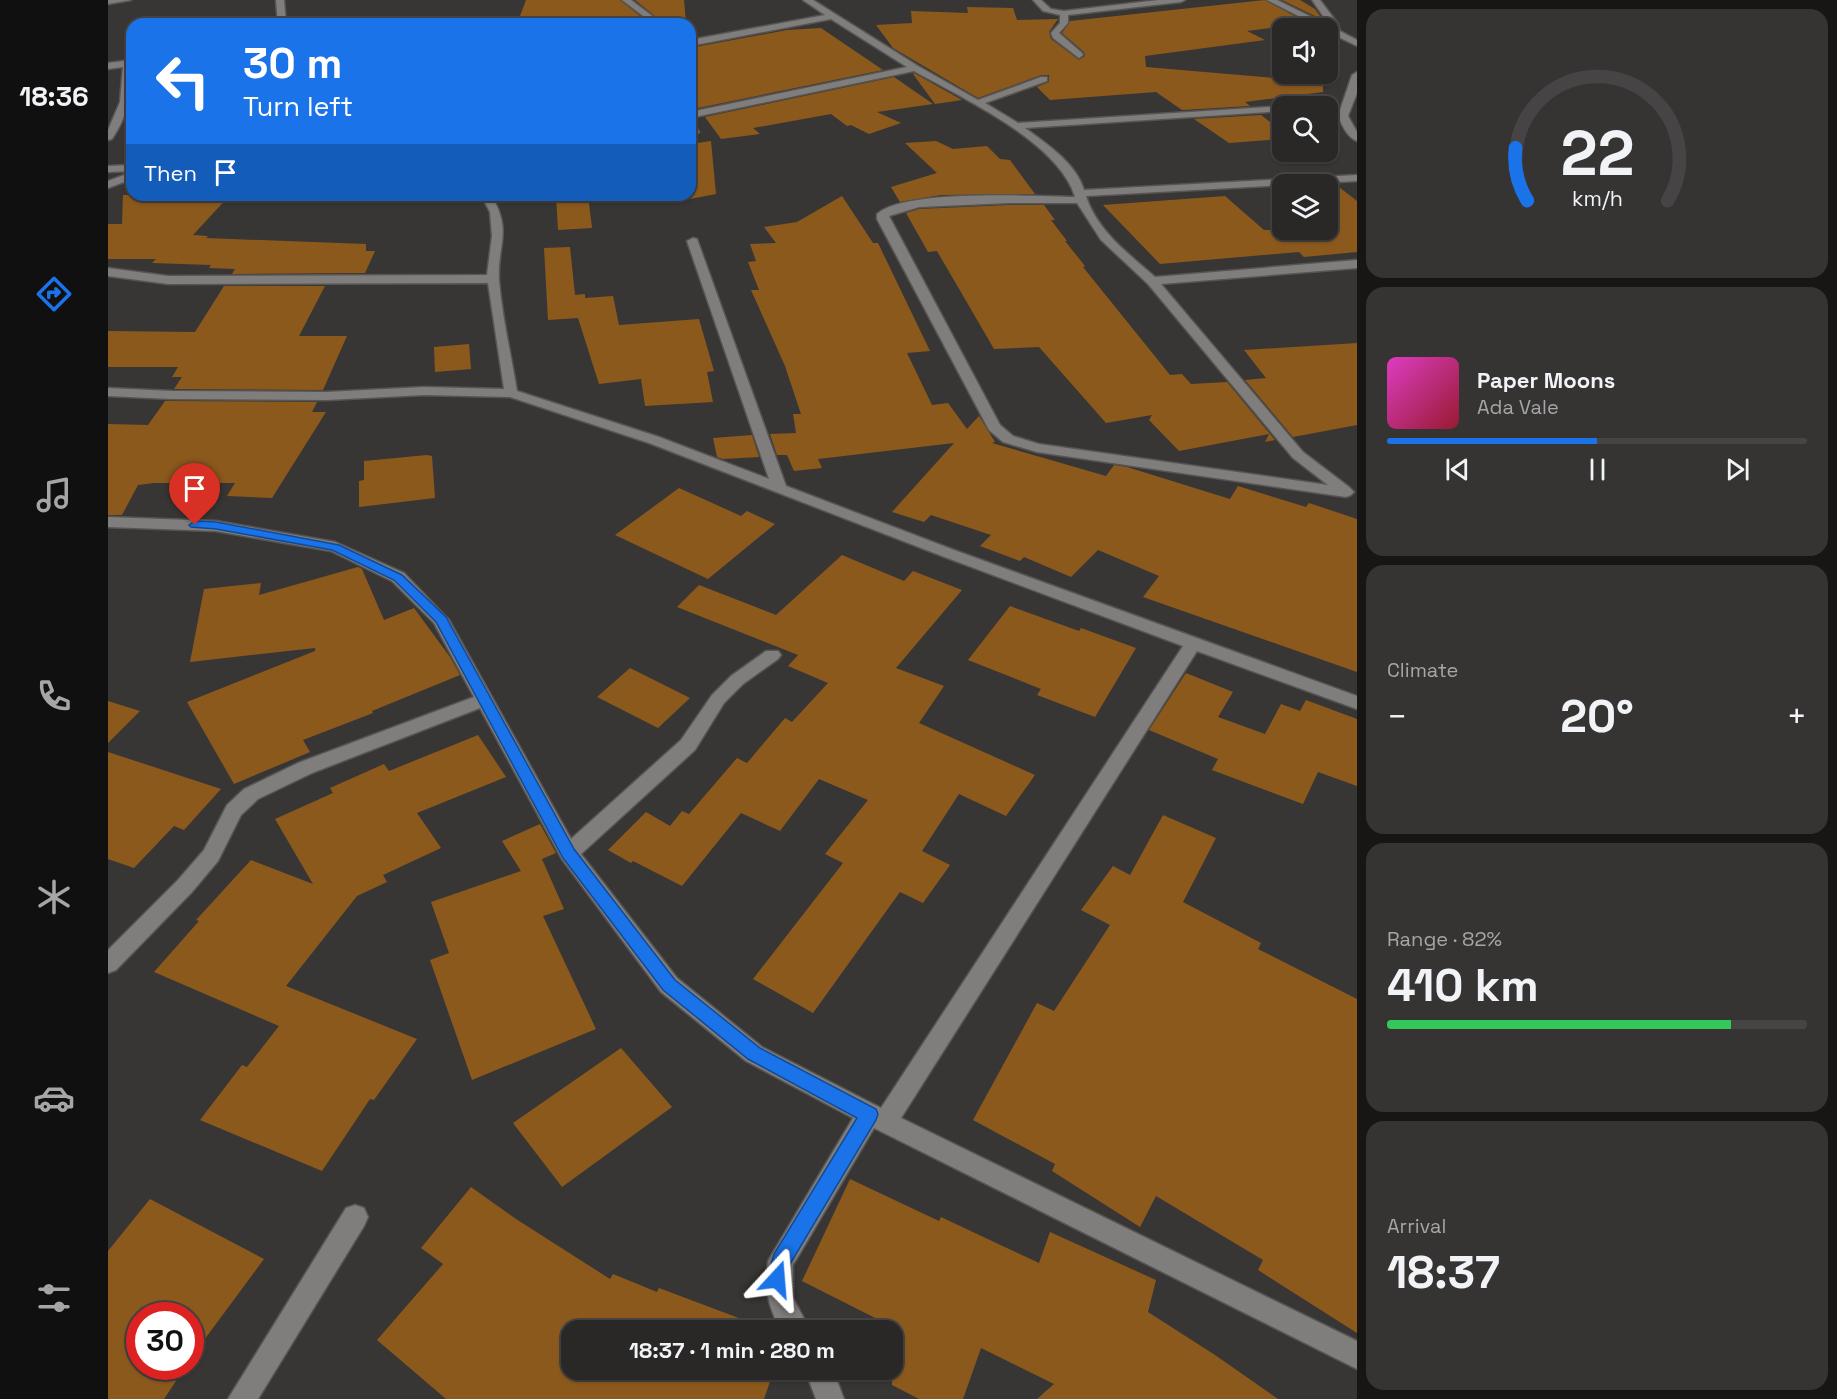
<!DOCTYPE html>
<meta charset="utf-8">
<style>
body{margin:0;font-family:"Space Grotesk",sans-serif;background:#363433;color:#f1f3f6;height:100vh;display:flex;flex-direction:column;font-size:22px;white-space:nowrap}
*{box-sizing:border-box;margin:0}
p{font-size:20px;color:#a5a6a7}
.icon{flex:none;width:33px;height:33px;fill:none;stroke:currentColor;stroke-width:2;stroke-linecap:round;stroke-linejoin:round}
.map{position:relative;flex:1;overflow:hidden}
.side{display:flex;flex-direction:column;gap:9px;padding:9px;background:#171615;width:480px}
.side>*{flex:none}
.banner{position:absolute;left:18px;top:18px;width:570px;height:183px;border-radius:18px;box-shadow:0 2px 4px #0004,0 0 0 2px #464444;background:#1a73e8;color:#fff;overflow:hidden}
.buttons{position:absolute;left:1164px;top:18px;display:grid;gap:12px}
.buttons a{display:grid;place-items:center;width:66px;height:66px;border-radius:12px;background:#2a2827;box-shadow:0 2px 4px #0004,0 0 0 2px #464444;font-size:30px}
.speed{position:absolute;left:18px;top:1302px;display:flex;gap:12px;font-size:30px;font-weight:700;text-align:center}
.speed>*{display:grid;place-content:center;width:78px;height:78px;border-radius:50%;background:#2a2827;box-shadow:0 2px 4px #0004,0 0 0 2px #464444;line-height:1}
.speed .limit{border:9px solid #d22;background:#fff;color:#111}
.pin{position:absolute;display:grid;place-items:center;width:51px;height:51px;color:#fff;margin:-62px -26px;border-radius:50% 50% 50% 0;rotate:-45deg;box-shadow:0 0 6px #0007}
.pin .icon{rotate:45deg}
.me{position:absolute;width:66px;margin:-33px;rotate:19deg;stroke-linejoin:round;filter:drop-shadow(0 0 4px #0008)}
.turn{display:flex;align-items:center;gap:21px;height:126px;padding:0 18px;font-size:27px}
.turn .icon{width:78px;height:78px;stroke-width:2.5}
.turn b{display:block;font-size:42px;line-height:51px}
.then{display:flex;align-items:center;height:57px;padding:0 18px;background:#0003;gap:12px;font-size:22px}
.big{font-size:45px;font-weight:600;line-height:1.1}
.side .card{flex:1;display:flex;flex-direction:column;justify-content:center;gap:9px;min-width:0;padding:0 21px;border-radius:18px;background:#363433}
.side .dial{align-items:center;gap:0}
.dial svg{height:156px;overflow:visible;fill:none;stroke:#464444;stroke-width:7;stroke-linecap:round;text-anchor:middle}
.dial text{fill:#f1f3f6;stroke:none}
.song{display:flex;align-items:center;gap:18px}
.cover{width:72px;height:72px;border-radius:9px;background:linear-gradient(135deg,hsl(310 70% 55%),hsl(350 70% 35%))}
.played{height:6px;border-radius:3px;background:linear-gradient(90deg,#1a73e8 50%,#464444 50%)}
.keys{display:flex;justify-content:space-around;direction:ltr}
.heat{display:flex;justify-content:space-between;align-items:center;font-size:33px;direction:ltr}
.charge{height:9px;border-radius:4px;background:linear-gradient(90deg,#34c759 82%,#464444 0)}
.trip{position:absolute;left:453px;top:1320px;width:342px;height:60px;border-radius:18px;background:#2a2827;box-shadow:0 2px 4px #0004,0 0 0 2px #464444;font-weight:600;line-height:60px;text-align:center}
main{display:flex;flex:1;min-height:0}
.menu{display:flex;flex-direction:column;width:108px;justify-content:space-around;align-items:center;background:#111010;color:#a5a6a7}
.menu .icon{width:42px;height:42px}
.menu .active{color:#1a73e8}
.menu b{font-size:27px;color:#f1f3f6}
.map>svg:first-child{display:block}
.building{fill:#8c591d}
.lines{fill:none;stroke-linecap:round;stroke-linejoin:round}
.minor-casing{stroke:#575554;stroke-width:3}
.minor{fill:#807e7c;fill-rule:evenodd}
.route{fill:#1a73e8;stroke:#114b97;stroke-width:1.5}
</style>
<main>
<nav class="menu">
<b>18:36</b>
<svg class="icon active" aria-label="directions" viewBox="0 0 24 24"><path d="M12 3l9 9-9 9-9-9zM9 14v-3h6M13 9l2 2-2 2"/></svg>
<svg class="icon" aria-label="music" viewBox="0 0 24 24"><path d="M9 18V5l10-2v13"/><circle cx="6" cy="18" r="3"/><circle cx="16" cy="16" r="3"/></svg>
<svg class="icon" aria-label="phone" viewBox="0 0 24 24"><path d="M5 4h4l2 5-3 2q2 4 5 5l2-3 5 2v4C11 20 4 13 5 4z"/></svg>
<svg class="icon" aria-label="climate" viewBox="0 0 24 24"><path d="M12 3v18M4 7l16 10M4 17L20 7"/></svg>
<svg class="icon" aria-label="car" viewBox="0 0 24 24"><path d="M5 17H2v-5l4-1 3-4h7l3 4 3 1v5h-3M9 17h6M6 11h13"/><circle cx="7" cy="17" r="2"/><circle cx="17" cy="17" r="2"/></svg>
<svg class="icon" aria-label="filters" viewBox="0 0 24 24"><path d="M4 7h16M4 17h16"/><circle cx="9" cy="7" r="2"/><circle cx="15" cy="17" r="2"/></svg>
</nav>
<div class="map">
<svg width="1249" height="1399" viewBox="0 0 1249 1399">
<rect width="100%" height="100%" fill="#383634"/>
<path class="building" d="M418,0H512L542,24H409Z
M527,0H576L578,24H557Z
M1157,0L1199,23L1139,31L1157,40L1037,56L1038,67L1215,82V92L1137,102L1142,106L1074,110L1048,92L942,100L929,87L941,82V75H933L870,98L785,48L768,25L804,23L803,11L860,13L859,7L905,8L909,20L950,19L941,32L943,39L971,60L977,56L976,52L954,33L962,21Z
M1174,0H1192L1207,9L1215,20Z
M713,28L775,70L590,108L582,98V48L679,30Z
M805,74L806,73L854,100L827,104Z
M786,77L825,104L769,112L793,123L761,134L743,125L739,126L723,114L645,128L652,134L613,139L597,117Z
M1153,115L1174,131V139L1121,143L1086,119Z
M603,141L608,194L582,199V144Z
M828,141L845,149L879,146L892,159L902,160L927,194L833,195L792,202L783,187L829,173L797,143Z
M1227,184L1249,201V252L1196,257L1191,252L1052,264L995,205L1117,196L1156,230H1220V185Z
M15,195H122L85,235L100,236L98,238L258,244V251H267L257,273L124,274L127,269L101,268L103,265L44,263L48,259H0V224H14Z
M448,195H480L484,228L450,230Z
M734,196L765,243H770L822,351L799,353L824,405L840,403L859,429L871,416L887,442L884,443L998,476L1006,465L1019,467L1122,499L1130,486L1198,507L1201,503L1249,519V672L1035,597L1051,576L990,550L963,577L916,557L912,561L872,546L883,535L823,515L816,522L784,512L846,443L710,459L714,468L686,471L679,455H669L662,434L688,433L685,414H693L677,366L643,290H651L640,262L648,261L642,244L668,243L656,227L689,222Z
M901,205H936L947,220H943L959,241H957L977,266L975,267L1062,375L1074,374L1083,384L1119,382L1167,440L1157,442L1161,434L1071,451L1041,420L1044,415L998,423L931,347L886,349L829,251L820,252L798,213L811,209Z
M462,247L467,295L477,294V298L505,296L511,325L591,319L606,371L599,372L605,402L537,406L533,379L491,384L470,318L440,320L436,248Z
M116,286H217L191,336H239L215,390L66,389L74,377H64L70,367H0V331L87,332Z
M1249,343V425L1185,437L1137,380L1158,378L1136,350Z
M361,344L363,369L327,372L326,347Z
M57,401L209,402L204,412H218L164,498L119,496L127,483H46L30,485L14,515H0V424L40,425Z
M644,435L651,457L615,459L609,457L605,438Z
M319,455L324,456L327,498L251,507V481L256,480V461Z
M571,488L633,516L639,511L667,524L600,579L507,535Z
M734,555L796,581L805,571L854,590L788,668L836,686L811,723L927,775L898,816L851,794L814,851L842,865L815,903L792,892L705,1013L645,979L735,863L717,854L760,800L711,779L672,831L633,813L574,886L525,861L523,863L500,850L538,812L562,826L574,811L581,814L629,758L639,763L677,718L684,722L720,683L680,666L690,655L569,607L591,585L668,615Z
M250,567L254,569L276,620L306,608L342,657L352,675L264,711L265,713L195,740L202,752L126,784L79,702L207,651V648L82,662L96,589L153,583L151,595Z
M902,606L971,631L973,628L1028,648L987,717L929,695L933,689L860,660Z
M522,668L582,698L550,728L489,697Z
M1078,673L1125,692L1110,717L1157,734L1173,704L1192,711L1198,700L1249,719V786L1210,772L1195,804L1104,770L1110,759L1041,730Z
M0,701L32,711L0,743Z
M370,735L398,777L309,813L333,848L275,875L279,882L249,896L178,986L309,1039L266,1100L262,1099L214,1171L92,1120L134,1065L139,1067L171,1026L46,972L91,921L88,920L143,860L205,884L167,819L225,793L222,788L276,764L281,771Z
M0,752L113,789L76,830L66,826L26,868L0,859Z
M1055,815L1108,838L1075,902L1153,943L1150,949L1249,999V1333L1150,1270L1155,1260L1048,1196L1032,1227L944,1171L947,1164L865,1120L929,1003L946,1011L1002,925L973,910L1005,866L1022,875Z
M432,824L448,853L434,859L456,909L435,916L488,1029L364,1080L322,960L341,953L323,902L413,871L394,841Z
M513,1048L564,1107L454,1187L405,1123Z
M742,1179L831,1221L833,1217L931,1263L942,1232L1048,1280L1040,1312L1107,1355L1170,1399H929L946,1384L873,1348L855,1399H811L784,1385V1336L787,1328L694,1281Z
M363,1187L408,1219L502,1279L505,1274L549,1292L551,1288L663,1330H464V1370H666L656,1399H338L269,1340L335,1264L313,1248Z
M42,1199L156,1259L82,1359V1316H32V1366H78L56,1399H0V1251Z"/>
<g class="lines">
<defs>
<path id="minor" d="M0,0H23L0,4Z
M168,0H176L178,24H170Z
M514,0H523L555,24H546Z
M695,0H705L810,66L870,100L933,77H939V81L877,103L910,123L1177,106H1174V111L917,128C939,144 968,163 976,190L1249,175V181L978,196C989,231 1021,254 1047,277L1249,260V268L1053,284L1195,452L1241,487L1246,492L1243,495L1238,497L929,452L895,442L881,430L769,219V214C796,189 928,196 967,197C951,142 854,98 806,71L582,118V112L799,67L723,19L582,46V40L717,15ZM901,203H969L993,240L1040,284L1185,458L1220,485L931,444L905,436L892,425L781,216L811,207Z
M925,0H933L943,9L956,11L1051,0H1077L1073,2L960,15V23L951,33L974,53L975,55L971,58L945,38L943,33L952,23V15L935,11Z
M1159,0H1169L1222,26L1204,0H1212L1230,24L1232,31L1249,40V46L1220,32V28H1214Z
M24,60C24,91 21,114 4,139L0,140V130L12,102L15,67L0,69V63Z
M1249,72V93L1240,116L1249,132V141C1239,137 1234,125 1230,116L1244,75Z
M582,123L585,124L591,132L582,139Z
M24,165V171L0,172V166Z
M24,172V179L0,188V181Z
M373,195H383C405,232 389,244 391,280C394,317 403,354 409,391L551,437L661,479L579,241L585,238L589,239L678,486L846,550L1249,696V709L1089,651L793,1118L1249,1341V1369L766,1128L685,1265V1298L702,1330H673C660,1307 656,1288 660,1261L745,1118L638,1061L553,992L454,859L372,708L204,773L150,799L133,815L110,861L84,892L8,970L0,973V950L70,880L96,850L119,805L136,789L190,763L366,697L326,623L284,581L223,551L108,531L0,527V517L108,521L227,542L296,573L341,620L463,839L573,740L604,695L623,676L658,651H670L673,655L670,659L635,684L616,703L587,750L473,854L569,978L654,1047L773,1108L1075,646L834,556L541,443L402,397L316,395L219,400L64,399L0,396V388L64,391L219,392L316,387L396,389L380,283L60,284L0,276V268L60,276L379,275L384,236L382,212Z
M247,1205L256,1208L260,1217L256,1226L150,1399H120L238,1208Z
M697,1370H725L736,1399H708Z"/>
</defs>
<use href="#minor" class="minor-casing"/>
<use href="#minor" class="minor"/>
</g>
<path class="route" d="M87,521L108,522L231,545L294,575L338,617L466,849L567,980L652,1048L768,1109L770,1114L768,1120L682,1264L677,1286L669,1289L662,1286L659,1279L666,1254L749,1118L640,1059L555,990L455,858L328,622L286,580L224,550L108,529L83,527L81,525Z"/>
</svg>
<div class="buttons">
<a><svg class="icon" aria-label="sound" viewBox="0 0 24 24"><path d="M4 9h4l5-4v14l-5-4H4zM17 9q2 3 0 6"/></svg></a>
<a><svg class="icon" aria-label="search" viewBox="0 0 24 24"><circle cx="10" cy="10" r="6"/><path d="M15 15l6 6"/></svg></a>
<a><svg class="icon" aria-label="layers" viewBox="0 0 24 24"><path d="M12 4l9 5-9 5-9-5zM3 14l9 5 9-5"/></svg></a>
</div>
<div class="speed"><div class="limit">30</div></div>
<div class="pin" style="left:87px;top:525px;background:#d93025"><svg class="icon" aria-label="arrive" viewBox="0 0 24 24"><path d="M6 21V4h12l-3 4 3 4H6"/></svg></div>
<svg class="me" style="left:669px;top:1279px" viewBox="-20 -20 40 40"><path d="M0-17L14 15 0 8-14 15z" fill="#1a73e8" stroke="#fff" stroke-width="4"/></svg>
<div class="trip">18:37 · 1 min · 280 m</div>
<div class="banner">
<div class="turn"><svg class="icon" aria-label="left" viewBox="0 0 24 24"><path d="M17 20v-9H6M10 6l-5 5 5 5"/></svg><div><b>30 m</b>Turn left</div></div>
<div class="then">Then<svg class="icon" aria-label="arrive" viewBox="0 0 24 24"><path d="M6 21V4h12l-3 4 3 4H6"/></svg></div>
</div>
</div>
<section class="side">
<div class="card dial"><svg viewBox="0 0 100 80">
<path d="M14 69A42 42 0 1 1 86 69"/>
<path d="M14 69A42 42 0 0 1 8 42" stroke="#1a73e8"/>
<text x="50" y="56" font-size="32" font-weight="700">22</text>
<text x="50" y="72" font-size="11">km/h</text>
</svg></div>
<div class="card">
<div class="song"><i class="cover"></i><div><b>Paper Moons</b><p>Ada Vale</p></div></div>
<div class="played"></div>
<div class="keys"><svg class="icon" aria-label="previous" viewBox="0 0 24 24"><path d="M18 5L8 12l10 7zM5 5v14"/></svg><svg class="icon" aria-label="pause" viewBox="0 0 24 24"><path d="M8 5v14M16 5v14"/></svg><svg class="icon" aria-label="next" viewBox="0 0 24 24"><path d="M6 5l10 7-10 7zM19 5v14"/></svg></div>
</div>
<div class="card"><p>Climate</p>
<div class="heat"><a>−</a><b class="big">20°</b><a>+</a></div>
</div>
<div class="card"><p>Range · 82%</p><b class="big">410 km</b><div class="charge"></div></div>
<div class="card"><p>Arrival</p><b class="big">18:37</b></div>
</section>
</main>
